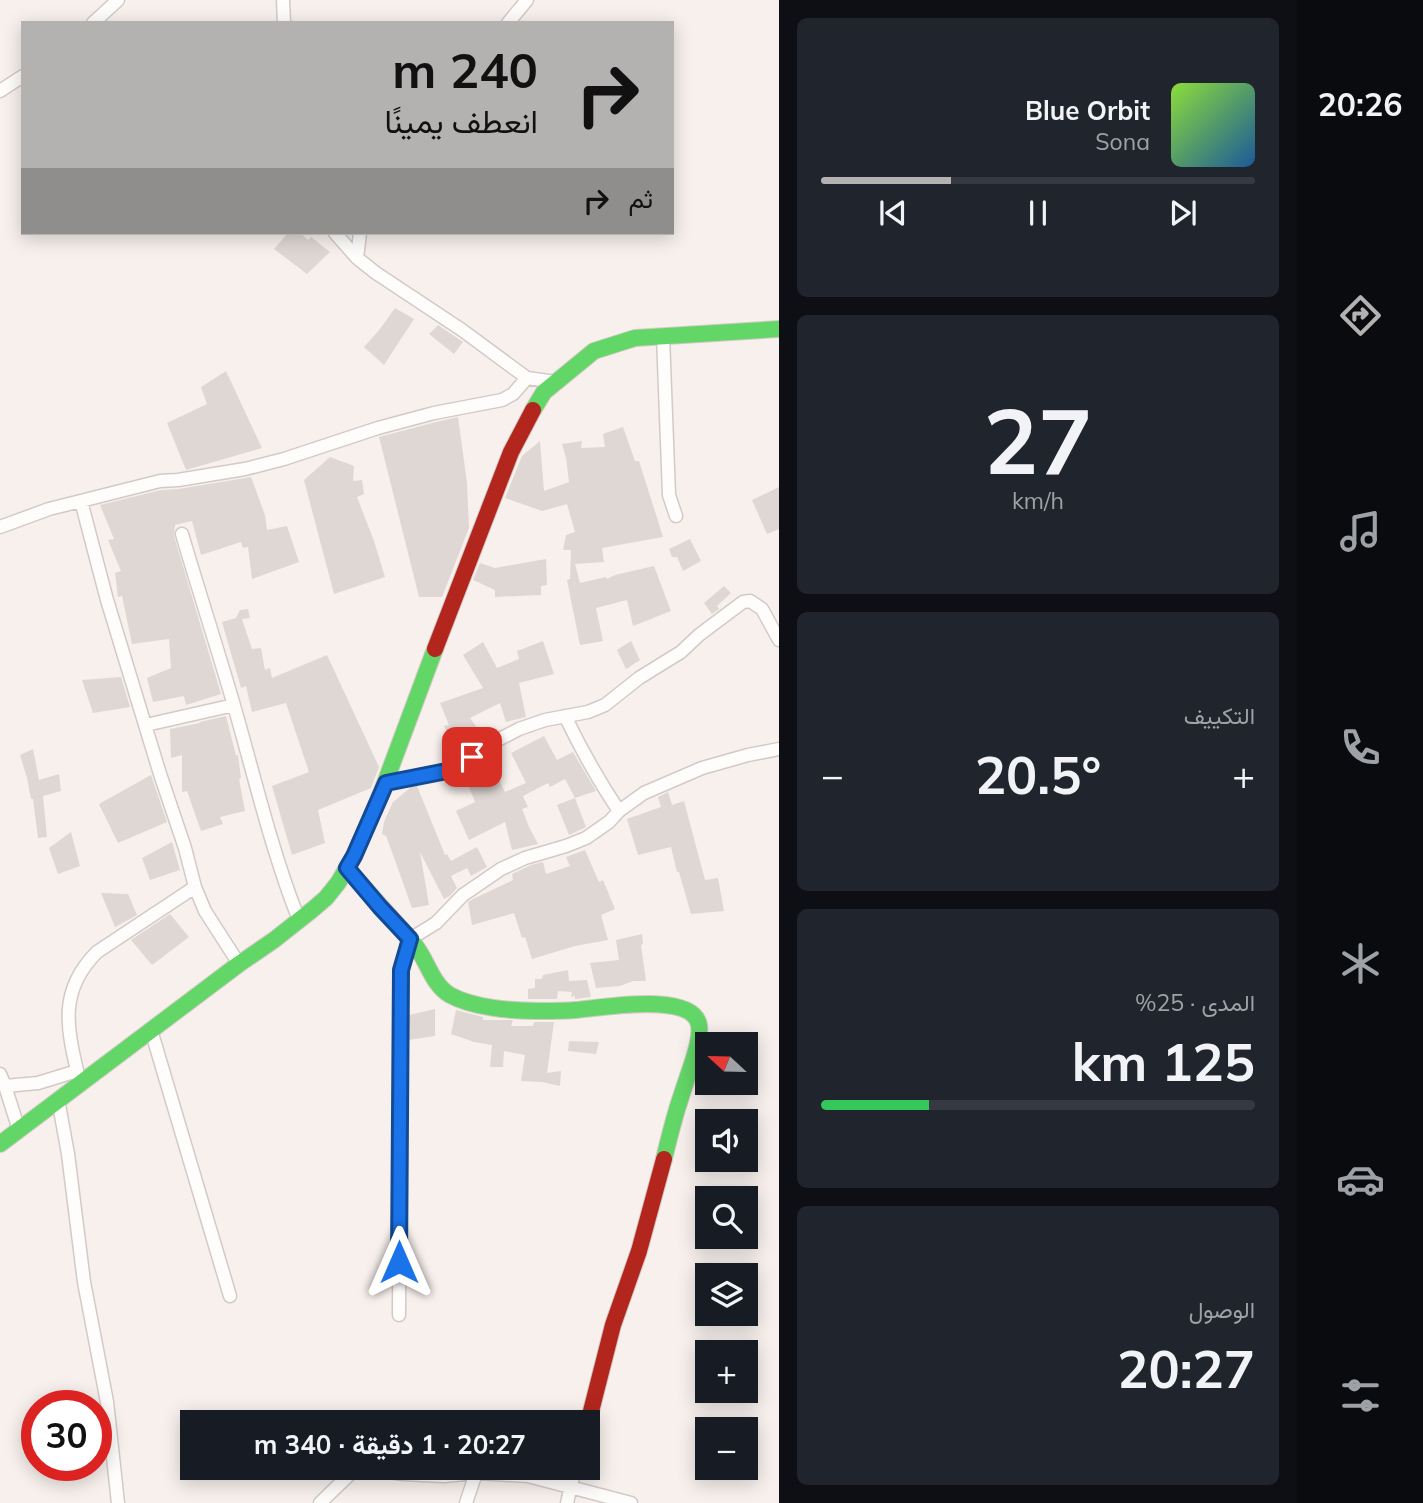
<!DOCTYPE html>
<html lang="ar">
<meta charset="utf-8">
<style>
body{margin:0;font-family:Mulish,Vazirmatn,sans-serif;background:#20242c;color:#f1f3f6;direction:rtl;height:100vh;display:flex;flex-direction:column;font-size:26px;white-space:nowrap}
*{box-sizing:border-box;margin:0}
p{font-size:23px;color:#9ea1a6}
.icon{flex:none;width:38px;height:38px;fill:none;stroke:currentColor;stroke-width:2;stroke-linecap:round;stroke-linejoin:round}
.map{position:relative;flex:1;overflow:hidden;direction:ltr}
.sheet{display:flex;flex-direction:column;gap:18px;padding:18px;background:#0d0f14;width:518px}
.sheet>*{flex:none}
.guide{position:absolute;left:21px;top:21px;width:653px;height:214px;border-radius:0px;box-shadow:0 4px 18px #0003;direction:rtl;background:#b4b1b1;color:#111;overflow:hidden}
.needle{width:46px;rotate:292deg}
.buttons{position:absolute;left:695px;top:1032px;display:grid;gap:14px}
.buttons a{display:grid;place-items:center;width:63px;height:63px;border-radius:0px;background:#171b24;box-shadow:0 4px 18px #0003;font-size:35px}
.speed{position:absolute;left:21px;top:1390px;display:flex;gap:14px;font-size:35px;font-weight:700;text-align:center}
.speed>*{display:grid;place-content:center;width:91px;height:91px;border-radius:50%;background:#171b24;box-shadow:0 4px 18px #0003;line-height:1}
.speed .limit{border:10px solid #d22;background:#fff;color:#111}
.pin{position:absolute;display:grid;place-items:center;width:60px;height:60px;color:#fff;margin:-30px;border-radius:14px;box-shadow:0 4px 10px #0006}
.me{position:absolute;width:77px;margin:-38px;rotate:0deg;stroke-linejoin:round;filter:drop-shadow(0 0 5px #0008)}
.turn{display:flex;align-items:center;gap:24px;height:147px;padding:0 21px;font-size:32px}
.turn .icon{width:91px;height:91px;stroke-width:2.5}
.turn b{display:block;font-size:49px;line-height:60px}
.then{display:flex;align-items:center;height:66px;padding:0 21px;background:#0003;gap:14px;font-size:26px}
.big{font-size:52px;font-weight:700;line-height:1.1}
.sheet .card{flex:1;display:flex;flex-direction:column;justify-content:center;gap:10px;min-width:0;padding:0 24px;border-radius:10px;background:#20242c}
.sheet .dial{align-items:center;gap:0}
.dial b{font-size:91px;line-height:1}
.song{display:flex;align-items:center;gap:21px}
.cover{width:84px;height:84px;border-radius:10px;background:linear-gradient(135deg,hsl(90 70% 55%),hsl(210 70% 35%))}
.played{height:7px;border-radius:4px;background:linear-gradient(90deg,#b4b1b1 30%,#363941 30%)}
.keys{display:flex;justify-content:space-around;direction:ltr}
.heat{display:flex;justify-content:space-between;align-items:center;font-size:38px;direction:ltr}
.charge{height:10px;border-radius:5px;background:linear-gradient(90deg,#34c759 25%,#363941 0)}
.trip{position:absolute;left:180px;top:1410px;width:420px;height:70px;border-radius:0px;background:#171b24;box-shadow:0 4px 18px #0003;font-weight:700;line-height:70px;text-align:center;direction:rtl}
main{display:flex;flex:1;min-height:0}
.tabs{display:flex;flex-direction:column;width:126px;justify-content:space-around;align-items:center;background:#090b0e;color:#9ea1a6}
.tabs .icon{width:49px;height:49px}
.tabs .active{color:#b4b1b1}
.tabs b{font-size:32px;color:#f1f3f6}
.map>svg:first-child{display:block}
.building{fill:#dfd7d3}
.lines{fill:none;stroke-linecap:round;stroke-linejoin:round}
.street-casing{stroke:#d3cac6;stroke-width:15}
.fast-casing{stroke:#d3cac6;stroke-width:18}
.jam-casing{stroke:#d3cac6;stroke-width:18}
.street{stroke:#fefdfc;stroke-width:12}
.fast{stroke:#63d668;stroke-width:16}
.jam{stroke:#b3261e;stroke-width:16}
.route-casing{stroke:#114b97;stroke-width:18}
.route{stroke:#1a73e8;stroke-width:12}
</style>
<main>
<nav class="tabs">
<b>20:26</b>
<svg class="icon active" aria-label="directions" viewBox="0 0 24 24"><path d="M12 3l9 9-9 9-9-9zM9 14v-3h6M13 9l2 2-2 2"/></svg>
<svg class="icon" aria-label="music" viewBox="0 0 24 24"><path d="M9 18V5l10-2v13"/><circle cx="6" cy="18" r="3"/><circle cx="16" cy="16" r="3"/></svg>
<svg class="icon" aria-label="phone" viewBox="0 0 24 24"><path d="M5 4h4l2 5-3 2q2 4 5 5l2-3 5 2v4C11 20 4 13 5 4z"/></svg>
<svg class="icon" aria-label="climate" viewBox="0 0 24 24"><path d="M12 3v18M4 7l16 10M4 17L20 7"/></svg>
<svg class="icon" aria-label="car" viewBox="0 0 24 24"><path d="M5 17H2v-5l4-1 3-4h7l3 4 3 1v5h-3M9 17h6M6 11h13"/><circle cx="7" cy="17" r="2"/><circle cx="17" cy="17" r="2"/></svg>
<svg class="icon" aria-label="filters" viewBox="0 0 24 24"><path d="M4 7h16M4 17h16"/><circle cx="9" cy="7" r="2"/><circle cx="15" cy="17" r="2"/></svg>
</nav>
<section class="sheet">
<div class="card">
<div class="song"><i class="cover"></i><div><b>Blue Orbit</b><p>Sona</p></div></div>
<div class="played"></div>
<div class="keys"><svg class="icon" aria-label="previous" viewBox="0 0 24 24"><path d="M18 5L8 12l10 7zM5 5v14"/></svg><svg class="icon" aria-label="pause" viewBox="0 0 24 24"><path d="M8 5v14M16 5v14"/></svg><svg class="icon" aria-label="next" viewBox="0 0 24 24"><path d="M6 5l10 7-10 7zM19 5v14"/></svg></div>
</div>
<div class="card dial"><b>27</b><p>km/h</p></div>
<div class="card"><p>التكييف</p>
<div class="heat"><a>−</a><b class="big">20.5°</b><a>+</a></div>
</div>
<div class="card"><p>المدى · 25%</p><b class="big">125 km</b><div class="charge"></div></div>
<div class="card"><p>الوصول</p><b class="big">20:27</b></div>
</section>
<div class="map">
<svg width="779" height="1503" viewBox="0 0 779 1503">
<rect width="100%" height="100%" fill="#f7f0ed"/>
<path class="building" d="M288,233H300L308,240L311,237L330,252L307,274L274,249Z
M395,308L414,319L384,365L364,347L380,329Z
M438,325L463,342L454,354L429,334Z
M226,371L262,448L186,470L167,423L207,404L201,387Z
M458,417L467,483L469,528L442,597H419L379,437L436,422Z
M623,427L635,461H639L663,537L602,548L604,562L575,564L580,583L606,577L607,579L615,575L654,566L671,611L633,626L627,600L596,608L603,641L580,645L567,580L570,579L571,550H563L566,535L575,532L567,504L542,511L505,498L522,456L540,441L544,491L569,482L566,458L562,444L582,441L581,448L605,447L603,434Z
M330,457L354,466L353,481L362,480L364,494L357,497L374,541L385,577L334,594L304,480Z
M251,477L265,515L267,530L287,526L299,562L252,579L248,547L243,548L241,542L201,555L192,521L175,525L174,536L221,694L186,705L184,696L153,702L147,678L171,668L169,639L132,644L122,596L118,597L115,573L121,571L108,540L114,539L100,505L161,490L179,489Z
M779,487V529L767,534L752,500Z
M690,539L701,561L683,571L677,557H672L669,549Z
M546,559L547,585L541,586V595L495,597V590L473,580L480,563L495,568Z
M724,586L731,593L717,606L719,609L712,614L704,603Z
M248,609L250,618L242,619L252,649L261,648L265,670L270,668L272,678L327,655L379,767L371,788L318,810L325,843L292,855L272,786L309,772L286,703L252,712L246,686L241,688L222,622L236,618L240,610Z
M543,641L554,674L519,683L526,717L506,722L500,703L470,718L484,738L459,756L444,726L449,725L440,703L483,688L463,655L483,642L497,668L519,659L517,651Z
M631,641L640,660L626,669L617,650Z
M121,677L130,707L93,713L82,680Z
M226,716L236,756L238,755L241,778L239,779L245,811L220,817L223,824L201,831L187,791L182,792V755L171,758L170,729L200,723V722Z
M544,736L557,760L573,752L596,791L575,798L565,779L550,787L548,783L523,796L528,807L522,809L529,827L538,844L512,850L505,822L469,840L456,811L475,802L466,780L491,764L505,792L526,783L511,753Z
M33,749L39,780L59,774L61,791L43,796L47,837L38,838L33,799H31L27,778L20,755Z
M151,775L167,822L118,843L99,804Z
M417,786L445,855L447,854L451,861L477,847L487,867L471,876L467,868L451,876L457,888L450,896L444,899L420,852L429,905L412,908L392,852L386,836L382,834L384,822L392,804V803L411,787Z
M668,792L672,805L684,801L705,880L718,878L724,911L691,914L679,872H677L671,847L638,855L627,819L661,807L658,797Z
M575,798L586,827L569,835L557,805Z
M71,832L80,866L58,874L49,848Z
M172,842L180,870L150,880L142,858Z
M585,850L599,882L603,880L615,909L601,915L608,940L575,946L532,959L525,937L522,938L514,913L472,925L468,902L473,899L513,880L512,874L531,865L543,862L546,874L570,866L566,857Z
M101,893L128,894L137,915L115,927Z
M170,914L189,937L152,965L131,940Z
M642,934L643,944L641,945L646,981H633L620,986L596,988L590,963L619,960L616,940Z
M568,970L569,981L587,980L591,997L575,999V996L571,997L572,992L558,991L557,999H528V989L535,988V979H542L543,975Z
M435,1009V1036L409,1040V1015Z
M456,1010L483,1017V1020H513L511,1026H533L534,1022H554L547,1073L561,1071L560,1086L542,1082L521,1081L525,1055L504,1051L503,1067H490L492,1045L474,1042L451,1034Z
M569,1041L599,1042L596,1054L568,1051Z"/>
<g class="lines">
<defs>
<path id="street" d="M283,0L284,23
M93,23L118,0
M508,23L527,0
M0,91L23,76
M335,233L357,258L376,273L462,330L527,378
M357,258L360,233
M663,336L669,495L676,516
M81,501L107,600L160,774L185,848L195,887L205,911L239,964
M0,527L49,509L160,481L178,480L245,469L284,459L378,428L434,413L502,400L513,394L527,378L556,382
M182,534C199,592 218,650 235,709C255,779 272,852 299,920
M565,716C581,749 598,780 619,811
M146,725L234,705
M386,783L452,770L463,764L490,744L519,729L545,720L588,712L605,705L639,678L681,652L699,635L743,602L750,601L762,609L779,640
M151,1030L230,1296
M0,1074L5,1086L19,1130
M80,1083C68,1032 56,993 97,952L195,887
M5,1086L38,1083L77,1071
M58,1099L68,1154L84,1282L107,1402L118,1503
M399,1315L401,969L410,939L436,923L463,895L501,869L525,858L566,846L586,838L609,822L619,811L644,793L702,768L748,755L779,749
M363,1468L403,1474L444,1476L476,1473L528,1476L631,1503
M320,1503L350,1474L360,1468
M466,1503L476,1473
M567,1503L575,1468"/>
<path id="fast" d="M533,410L544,392L594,351L635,338L779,329
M347,868C369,894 392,918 414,944C427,959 432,985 450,995C473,1008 513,1011 539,1011C551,1011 564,1011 576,1010C601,1008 693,991 699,1025C702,1043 686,1079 681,1097C674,1117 669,1138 664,1159
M0,1144L239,964L274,940L312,910L326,898L338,883L354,856L379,799L435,649"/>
<path id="jam" d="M435,649L511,452L533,410
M588,1423L613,1325L639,1251L664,1159"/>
</defs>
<use href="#street" class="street-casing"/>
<use href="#fast" class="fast-casing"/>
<use href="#jam" class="jam-casing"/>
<use href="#street" class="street"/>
<use href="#fast" class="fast"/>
<use href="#jam" class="jam"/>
</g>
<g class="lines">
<defs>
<path id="route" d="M399,1262L401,970L410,939L380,907L347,868L354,856L386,783L452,770L472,757"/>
</defs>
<use href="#route" class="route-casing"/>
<use href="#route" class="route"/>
</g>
</svg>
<div class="buttons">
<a><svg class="needle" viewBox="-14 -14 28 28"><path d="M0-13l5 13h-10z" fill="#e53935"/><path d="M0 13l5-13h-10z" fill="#9ea1a6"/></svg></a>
<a><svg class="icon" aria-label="sound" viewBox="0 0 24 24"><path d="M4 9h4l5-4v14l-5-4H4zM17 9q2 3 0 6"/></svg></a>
<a><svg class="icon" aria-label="search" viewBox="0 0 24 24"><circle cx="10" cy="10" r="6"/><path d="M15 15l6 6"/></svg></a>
<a><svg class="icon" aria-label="layers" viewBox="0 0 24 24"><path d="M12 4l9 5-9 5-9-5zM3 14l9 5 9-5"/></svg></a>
<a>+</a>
<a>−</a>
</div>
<div class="speed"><div class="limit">30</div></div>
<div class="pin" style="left:472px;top:757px;background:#d93025"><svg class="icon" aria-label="arrive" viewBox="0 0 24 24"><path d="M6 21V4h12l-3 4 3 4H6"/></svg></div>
<svg class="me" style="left:399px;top:1262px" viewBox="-20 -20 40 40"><path d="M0-17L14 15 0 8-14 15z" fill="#1a73e8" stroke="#fff" stroke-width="4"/></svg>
<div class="trip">20:27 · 1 دقيقة · 340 m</div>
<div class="guide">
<div class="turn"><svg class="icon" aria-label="right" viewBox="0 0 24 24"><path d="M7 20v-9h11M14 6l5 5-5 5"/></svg><div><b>240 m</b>انعطف يمينًا</div></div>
<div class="then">ثم<svg class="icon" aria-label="right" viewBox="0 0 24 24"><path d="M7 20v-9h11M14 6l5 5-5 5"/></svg></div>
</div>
</div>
</main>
